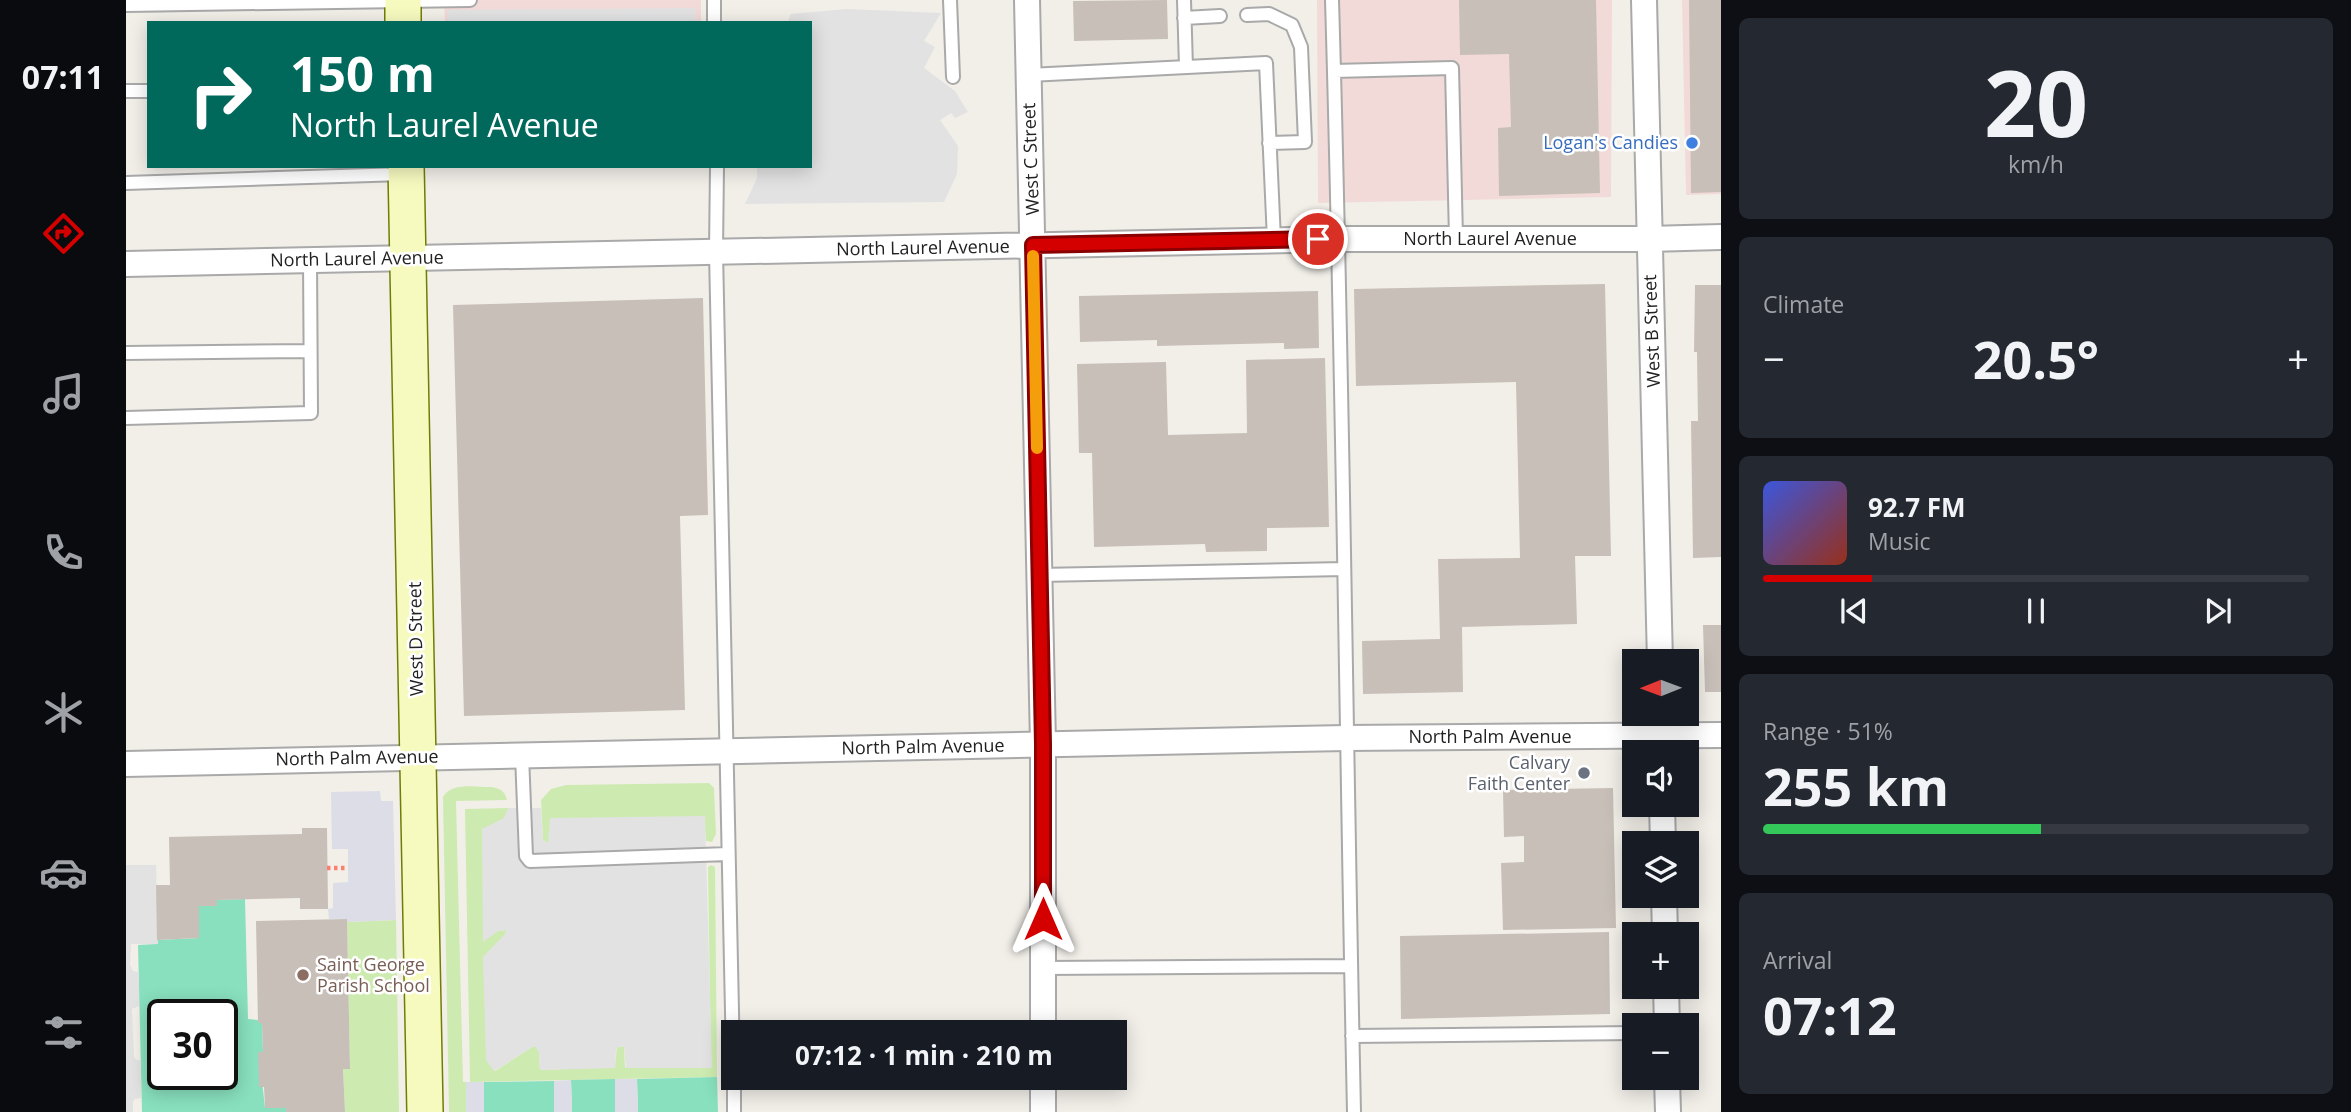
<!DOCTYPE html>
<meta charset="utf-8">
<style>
body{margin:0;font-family:"Open Sans",sans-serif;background:#242831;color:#f1f3f6;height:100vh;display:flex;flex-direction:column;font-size:26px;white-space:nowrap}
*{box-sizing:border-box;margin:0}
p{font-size:23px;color:#9ea1a6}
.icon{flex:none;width:38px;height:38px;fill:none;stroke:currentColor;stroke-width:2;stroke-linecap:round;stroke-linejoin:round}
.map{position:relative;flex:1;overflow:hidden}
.drawer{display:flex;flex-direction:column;gap:18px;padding:18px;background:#0d0f14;width:630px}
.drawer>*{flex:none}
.guide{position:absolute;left:21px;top:21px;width:665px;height:147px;border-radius:0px;box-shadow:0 4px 18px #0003;background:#00695c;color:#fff;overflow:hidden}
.needle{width:46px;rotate:269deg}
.tools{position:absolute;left:1496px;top:649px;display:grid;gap:14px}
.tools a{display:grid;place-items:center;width:77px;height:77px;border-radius:0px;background:#171b24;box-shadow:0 4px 18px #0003;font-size:35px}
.speed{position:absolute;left:21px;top:999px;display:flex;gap:14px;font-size:35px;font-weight:700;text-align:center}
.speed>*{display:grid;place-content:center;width:91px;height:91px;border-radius:50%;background:#171b24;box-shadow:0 4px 18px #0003;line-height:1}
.speed .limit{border:4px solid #111;border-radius:10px;background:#fff;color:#111}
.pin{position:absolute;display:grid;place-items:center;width:60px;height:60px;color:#fff;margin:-30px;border:4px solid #fff;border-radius:50%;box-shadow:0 2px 7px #0007}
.me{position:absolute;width:77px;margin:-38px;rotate:0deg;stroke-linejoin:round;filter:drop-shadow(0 0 5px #0008)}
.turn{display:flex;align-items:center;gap:24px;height:147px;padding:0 28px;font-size:32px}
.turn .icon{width:91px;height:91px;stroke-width:2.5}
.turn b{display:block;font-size:49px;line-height:60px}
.big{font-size:52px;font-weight:700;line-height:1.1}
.drawer .card{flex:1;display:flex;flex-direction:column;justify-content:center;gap:10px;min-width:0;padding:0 24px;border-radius:10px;background:#242831}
.drawer .dial{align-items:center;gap:0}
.dial b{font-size:91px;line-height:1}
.song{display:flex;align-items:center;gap:21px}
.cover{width:84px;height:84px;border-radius:10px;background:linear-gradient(135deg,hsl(230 70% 55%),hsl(10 70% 35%))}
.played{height:7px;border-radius:4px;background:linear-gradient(90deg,#d40000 20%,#363941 20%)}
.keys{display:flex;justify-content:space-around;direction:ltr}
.heat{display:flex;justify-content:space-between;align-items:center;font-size:38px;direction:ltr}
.charge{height:10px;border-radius:5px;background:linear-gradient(90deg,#34c759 51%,#363941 0)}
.trip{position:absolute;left:595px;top:1020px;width:406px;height:70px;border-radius:0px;background:#171b24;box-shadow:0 4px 18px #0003;font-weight:700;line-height:70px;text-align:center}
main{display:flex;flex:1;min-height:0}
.tab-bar{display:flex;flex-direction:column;width:126px;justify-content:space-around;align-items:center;background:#090b0e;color:#9ea1a6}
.tab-bar .icon{width:49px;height:49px}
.tab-bar .on{color:#d40000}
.tab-bar b{font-size:32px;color:#f1f3f6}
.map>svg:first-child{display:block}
.commercial{fill:#f2dad9}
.grass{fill:#cdebb0}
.pitch{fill:#88e0be;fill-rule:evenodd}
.parking{fill:#e2e2e2}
.plaza{fill:#dddde8}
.building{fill:#c7bfb8}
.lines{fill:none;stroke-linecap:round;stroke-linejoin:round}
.lane-casing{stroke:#a9a9a9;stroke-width:16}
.street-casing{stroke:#a9a9a9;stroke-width:28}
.secondary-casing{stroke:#707d05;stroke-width:38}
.path{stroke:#fa8072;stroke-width:4.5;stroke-dasharray:3.5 3.5;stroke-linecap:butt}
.lane{stroke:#fff;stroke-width:12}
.street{stroke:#fff;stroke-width:24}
.secondary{stroke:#f7fabf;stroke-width:35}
.route-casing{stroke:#8a0000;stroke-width:18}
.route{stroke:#d40000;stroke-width:12}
.slow{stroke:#f59e0b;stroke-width:12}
.shop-dot{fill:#3f7fe0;stroke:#fff;stroke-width:2.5}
.worship-dot{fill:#6b7280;stroke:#fff;stroke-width:2.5}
.education-dot{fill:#8d6e63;stroke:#fff;stroke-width:2.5}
.labels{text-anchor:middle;stroke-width:5;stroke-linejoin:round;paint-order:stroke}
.shop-label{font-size:18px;fill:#366cbe;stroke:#fff;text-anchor:end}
.street-label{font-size:18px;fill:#222;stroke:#fff}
.worship-label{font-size:18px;fill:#5b616d;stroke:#fff;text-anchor:end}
.education-label{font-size:18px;fill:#785e54;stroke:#fff;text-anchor:start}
</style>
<main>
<nav class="tab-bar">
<b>07:11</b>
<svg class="icon on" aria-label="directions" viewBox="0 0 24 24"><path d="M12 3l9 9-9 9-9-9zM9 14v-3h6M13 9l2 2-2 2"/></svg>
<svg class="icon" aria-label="music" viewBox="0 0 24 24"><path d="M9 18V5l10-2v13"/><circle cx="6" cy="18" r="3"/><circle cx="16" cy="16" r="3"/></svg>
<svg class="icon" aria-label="phone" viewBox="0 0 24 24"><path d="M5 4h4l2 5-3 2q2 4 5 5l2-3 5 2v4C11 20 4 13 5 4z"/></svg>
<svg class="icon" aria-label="climate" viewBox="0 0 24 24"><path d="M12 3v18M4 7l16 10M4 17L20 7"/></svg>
<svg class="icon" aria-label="car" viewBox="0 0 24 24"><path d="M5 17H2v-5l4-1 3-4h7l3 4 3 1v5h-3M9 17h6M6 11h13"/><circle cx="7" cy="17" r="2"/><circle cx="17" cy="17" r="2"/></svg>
<svg class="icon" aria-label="filters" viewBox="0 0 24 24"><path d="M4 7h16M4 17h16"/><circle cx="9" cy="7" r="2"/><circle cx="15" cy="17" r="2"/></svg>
</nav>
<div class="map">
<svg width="1595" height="1112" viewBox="0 0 1595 1112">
<rect width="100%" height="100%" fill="#f2efe9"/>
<path class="commercial" d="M318,0H575V23H319Z
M1191,0H1486L1485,197L1192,203Z
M1556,0H1595V194L1560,195Z"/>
<path class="grass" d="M583,783L588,788L590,834L586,842L580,841L578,816L424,838L422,843L417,840L415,800L425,789L440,785Z
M365,787C374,788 379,791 381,800L330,801L337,1082H340V1112H323L317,797C325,782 349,787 365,787Z
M382,808L357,941L372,931L380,930L369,1071L406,1047H410L413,1052L414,1070L489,1067L491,1046L498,1047L499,1067L585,1068L582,867L585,865L589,867L591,1077L344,1082L339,809Z
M270,920L273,1112H219L217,1069H224L221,922Z"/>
<path class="pitch" d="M119,899L122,1019L132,1020V1023H136L137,1052H133L139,1108H160V1112H16L12,945L31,944V940L73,938V906L91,900ZM37,1015H96V1074H37Z
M591,1077L592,1112H512L511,1079Z
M489,1079V1112H446L445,1080Z
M428,1081V1112H358V1082Z"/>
<path class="parking" d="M569,8V23H322V10Z
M721,9L815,13L798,41L809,47L798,68L829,91L842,112L829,118L825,113L814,120L832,146L831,174L818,202L619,204L631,178V166H684V23H661L665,14Z
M382,808H415L417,840L422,843L424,818L579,816L586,1068H500L498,1047L494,1046L490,1049L489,1068L414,1070L413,1052L410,1047H406L368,1071L360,1060L357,957L380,933V930L372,931L357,942L356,829L378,818Z
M0,865H30L32,944H5L4,965L7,971L13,972V1006L6,1009L8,1057L11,1060H15V1098L9,1099L7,1102V1112H0Z"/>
<path class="plaza" d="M254,791L255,801H267L270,920L221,922V919H203L202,909L207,908V883L222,882V849H206L205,792Z
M489,1079H511L512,1112H489Z
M445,1080L446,1112H428V1081Z
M340,1082H358V1112H340Z"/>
<path class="building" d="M1041,0L1042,39L948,41L947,1Z
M1333,0H1470L1474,193L1373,196L1372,128L1385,127L1383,54L1334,55Z
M1563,0H1595V192L1565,193Z
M1479,284L1485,556H1449L1451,624L1336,627L1337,692L1237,694L1236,641L1314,639L1312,559L1394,558L1390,382L1230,386L1228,289Z
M1569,285H1595V557L1567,558L1565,421H1572L1571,352H1568Z
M1192,291L1193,348L1158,349V343L1031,346V340L954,342L953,296Z
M577,298L582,515L554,516L559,710L338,716L327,305Z
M1199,358L1203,527L1141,528V551L1080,552L1079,544L968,547L966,453H953L951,364L1040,362L1042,435L1121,433L1120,360Z
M1577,625H1595V692H1579Z
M1487,788L1490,928L1377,930L1375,863L1398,862V836L1378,837L1377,790Z
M176,828H201L202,909H174V898L91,900V906H73V938L31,940L30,885H44L43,837L176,834Z
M221,919L224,1069H217L219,1112H160V1108H139L138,1087H133L132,1052H137L136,1023H132L130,921Z
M1483,932L1484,1014L1275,1019L1274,936Z"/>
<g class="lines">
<defs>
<path id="lane" d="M588,0V23
M824,0L827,77
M1058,0L1060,67
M1206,0C1217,371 1220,741 1228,1112
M0,5L344,0
M1121,15L1143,14L1166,25L1175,47L1179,142L1143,143
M1058,18L1094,16
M1208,71L1326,68L1330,238
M903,75L1140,63L1148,240
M0,91H23
M591,166L590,252L607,1059
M0,183L277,174
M0,353L184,351
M0,418L185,413L184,260
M913,575L1218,569
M396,755L400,856L404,861L602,854
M917,968L1225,966
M1226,1036L1508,1033
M608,1078V1112"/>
<path id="street" d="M901,0L917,744V1032
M1518,0L1534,662
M0,264L1213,239H1523L1595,237
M0,764L1220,738L1595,735
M1536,805L1537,844
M1538,896L1539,934
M1540,987L1541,1026
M917,1078V1112
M1541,1078L1542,1112"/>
<path id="secondary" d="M277,0V23
M280,166L299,1112"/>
</defs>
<use href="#lane" class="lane-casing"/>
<use href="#street" class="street-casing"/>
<use href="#secondary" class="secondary-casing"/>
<path class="path" d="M201,868H222"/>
<use href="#lane" class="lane"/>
<use href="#street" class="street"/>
<use href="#secondary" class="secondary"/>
</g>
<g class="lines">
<defs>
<path id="route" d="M917,919V744L907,245L1192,239"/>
</defs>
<use href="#route" class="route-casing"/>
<use href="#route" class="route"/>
<path class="slow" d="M907,256L911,448"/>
</g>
<circle class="shop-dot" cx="1566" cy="143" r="7"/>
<circle class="worship-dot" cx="1458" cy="773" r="7"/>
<circle class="education-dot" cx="177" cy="975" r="7"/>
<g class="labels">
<g class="shop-label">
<text x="1552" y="149">Logan's Candies</text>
</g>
<g class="street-label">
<text transform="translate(905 159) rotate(-92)" y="6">West C Street</text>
<text x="1364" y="245">North Laurel Avenue</text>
<text transform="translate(797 248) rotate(-1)" y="6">North Laurel Avenue</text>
<text transform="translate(231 259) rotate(-1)" y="6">North Laurel Avenue</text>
<text transform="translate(1526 331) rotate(-92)" y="6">West B Street</text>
<text transform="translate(290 639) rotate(-91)" y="6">West D Street</text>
<text x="1364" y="743">North Palm Avenue</text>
<text transform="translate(797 747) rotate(-1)" y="6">North Palm Avenue</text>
<text transform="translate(231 758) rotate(-1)" y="6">North Palm Avenue</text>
</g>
<g class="worship-label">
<text x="1444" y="769">Calvary<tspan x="1444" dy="21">Faith Center</tspan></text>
</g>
<g class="education-label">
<text x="191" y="971">Saint George<tspan x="191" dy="21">Parish School</tspan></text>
</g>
</g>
</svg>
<div class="tools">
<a><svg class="needle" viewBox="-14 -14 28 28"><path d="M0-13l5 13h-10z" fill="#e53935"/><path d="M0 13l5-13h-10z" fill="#9ea1a6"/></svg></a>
<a><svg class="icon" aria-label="sound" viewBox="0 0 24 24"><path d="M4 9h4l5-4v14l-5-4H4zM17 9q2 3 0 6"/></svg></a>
<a><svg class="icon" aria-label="layers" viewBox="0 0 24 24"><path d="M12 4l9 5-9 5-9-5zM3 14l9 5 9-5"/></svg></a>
<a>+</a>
<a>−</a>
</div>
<div class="speed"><div class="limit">30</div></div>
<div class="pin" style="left:1192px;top:239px;background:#d93025"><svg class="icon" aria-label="arrive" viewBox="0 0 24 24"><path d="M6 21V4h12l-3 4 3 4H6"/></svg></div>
<svg class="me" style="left:917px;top:919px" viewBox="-20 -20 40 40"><path d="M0-17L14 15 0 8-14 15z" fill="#d40000" stroke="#fff" stroke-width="4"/></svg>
<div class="trip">07:12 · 1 min · 210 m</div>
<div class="guide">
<div class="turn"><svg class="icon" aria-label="right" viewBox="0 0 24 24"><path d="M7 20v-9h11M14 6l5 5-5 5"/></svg><div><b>150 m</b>North Laurel Avenue</div></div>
</div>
</div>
<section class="drawer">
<div class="card dial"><b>20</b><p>km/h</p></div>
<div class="card"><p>Climate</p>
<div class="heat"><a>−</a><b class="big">20.5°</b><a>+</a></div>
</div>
<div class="card">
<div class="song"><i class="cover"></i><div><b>92.7 FM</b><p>Music</p></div></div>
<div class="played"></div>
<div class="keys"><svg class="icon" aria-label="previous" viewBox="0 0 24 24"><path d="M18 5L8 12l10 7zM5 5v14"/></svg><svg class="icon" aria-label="pause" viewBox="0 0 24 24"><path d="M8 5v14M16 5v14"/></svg><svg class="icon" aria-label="next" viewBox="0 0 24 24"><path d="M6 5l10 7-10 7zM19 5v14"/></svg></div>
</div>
<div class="card"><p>Range · 51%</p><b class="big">255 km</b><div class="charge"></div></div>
<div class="card"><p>Arrival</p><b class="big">07:12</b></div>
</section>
</main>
